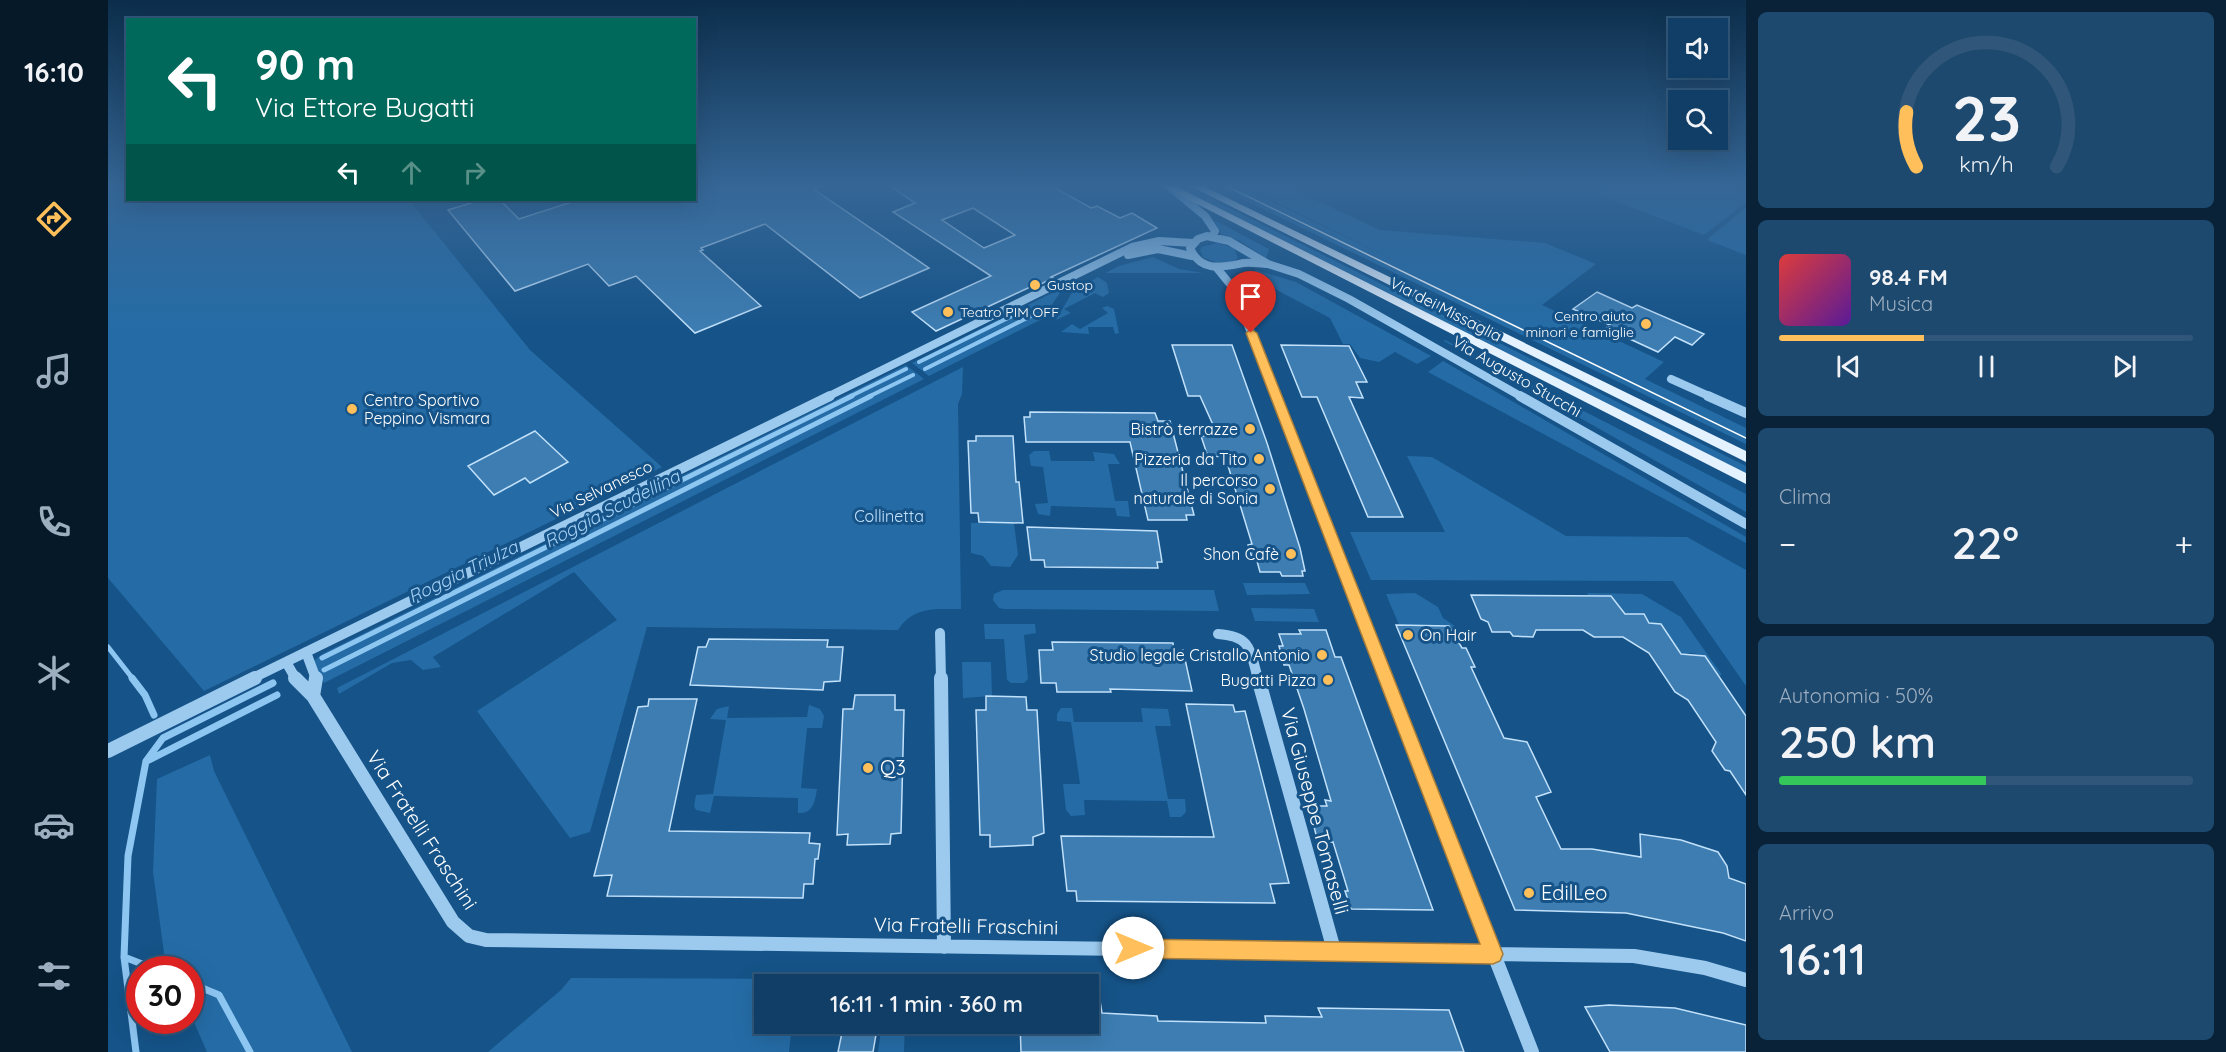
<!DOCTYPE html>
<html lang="it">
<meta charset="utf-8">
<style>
body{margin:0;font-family:Quicksand,sans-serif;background:#1e496f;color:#f1f3f6;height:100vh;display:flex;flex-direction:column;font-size:22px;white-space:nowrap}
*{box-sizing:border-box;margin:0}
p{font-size:20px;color:#9caebf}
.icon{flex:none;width:33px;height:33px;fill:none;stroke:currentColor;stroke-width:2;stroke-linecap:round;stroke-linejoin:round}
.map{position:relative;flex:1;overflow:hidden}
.side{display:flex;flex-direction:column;gap:12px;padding:12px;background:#092238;width:480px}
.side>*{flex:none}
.guide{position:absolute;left:18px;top:18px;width:570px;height:183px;border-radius:0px;box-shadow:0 6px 24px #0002,0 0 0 2px #30577a;background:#00695c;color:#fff;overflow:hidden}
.fabs{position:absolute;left:1560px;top:18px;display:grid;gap:12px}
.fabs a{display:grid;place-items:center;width:60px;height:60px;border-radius:0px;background:#103e66;box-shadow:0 6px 24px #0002,0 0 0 2px #30577a;font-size:30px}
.speed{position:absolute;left:18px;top:956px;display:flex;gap:12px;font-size:30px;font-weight:700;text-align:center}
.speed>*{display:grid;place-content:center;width:78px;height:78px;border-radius:50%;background:#103e66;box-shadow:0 6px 24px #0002,0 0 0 2px #30577a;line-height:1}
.speed .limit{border:9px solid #d22;background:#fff;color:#111}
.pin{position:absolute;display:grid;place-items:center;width:51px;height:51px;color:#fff;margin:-62px -26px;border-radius:50% 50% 50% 0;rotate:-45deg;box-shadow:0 0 6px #0007}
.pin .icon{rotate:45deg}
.me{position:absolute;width:66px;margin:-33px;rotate:90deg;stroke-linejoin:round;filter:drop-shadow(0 0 4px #0008)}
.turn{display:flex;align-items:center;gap:21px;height:126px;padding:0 30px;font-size:27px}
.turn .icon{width:78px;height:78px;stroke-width:2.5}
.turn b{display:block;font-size:42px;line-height:51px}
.lanes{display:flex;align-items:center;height:57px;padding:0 30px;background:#0003;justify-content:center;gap:30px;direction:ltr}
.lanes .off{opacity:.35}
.big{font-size:45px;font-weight:600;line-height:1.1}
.side .tile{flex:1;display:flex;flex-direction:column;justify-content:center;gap:9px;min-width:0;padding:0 21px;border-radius:9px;background:#1e496f}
.side .dial{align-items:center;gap:0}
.dial svg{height:156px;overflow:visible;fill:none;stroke:#30577a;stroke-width:7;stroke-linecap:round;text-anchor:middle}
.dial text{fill:#f1f3f6;stroke:none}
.song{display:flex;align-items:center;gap:18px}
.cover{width:72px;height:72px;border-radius:9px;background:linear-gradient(135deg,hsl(0 70% 55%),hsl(270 70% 35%))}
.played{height:6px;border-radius:3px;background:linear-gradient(90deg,#ffbf5a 35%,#30577a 35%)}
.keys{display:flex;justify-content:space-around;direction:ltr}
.heat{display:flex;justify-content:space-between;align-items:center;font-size:33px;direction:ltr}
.charge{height:9px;border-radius:4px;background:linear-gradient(90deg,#34c759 50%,#30577a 0)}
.trip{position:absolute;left:646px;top:974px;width:345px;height:60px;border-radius:0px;background:#103e66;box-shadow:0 6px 24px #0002,0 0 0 2px #30577a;font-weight:600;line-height:60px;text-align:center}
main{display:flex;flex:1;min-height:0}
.menu{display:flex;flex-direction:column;width:108px;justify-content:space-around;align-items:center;background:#061929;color:#9caebf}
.menu .icon{width:42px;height:42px}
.menu .active{color:#ffbf5a}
.menu b{font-size:27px;color:#f1f3f6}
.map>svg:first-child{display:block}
.green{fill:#256ca6}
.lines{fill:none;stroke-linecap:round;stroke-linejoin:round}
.stream-far2{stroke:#8ec6f2;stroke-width:4}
.stream-far1{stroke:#8ec6f2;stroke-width:5}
.stream{stroke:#8ec6f2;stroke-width:7}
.building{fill:#3d7db2;stroke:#c2e1fb;stroke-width:1.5;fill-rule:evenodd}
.minor-far2{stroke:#9ccaef;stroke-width:8}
.minor-far1{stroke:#9ccaef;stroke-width:10}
.minor{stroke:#9ccaef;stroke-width:14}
.major{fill:#e4f1ff;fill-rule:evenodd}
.tram{stroke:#fff;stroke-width:1.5}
.route{fill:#ffbf5a;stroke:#a67c3a;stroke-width:1.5}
.poi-dot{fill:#ffbf5a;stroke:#155388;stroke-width:2}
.labels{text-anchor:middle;stroke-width:6;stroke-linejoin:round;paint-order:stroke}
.far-poi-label{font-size:14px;fill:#fff;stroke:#155388;text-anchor:start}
.street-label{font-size:16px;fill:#fff;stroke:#155388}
.poi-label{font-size:16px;fill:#fff;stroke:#155388;text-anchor:end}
.park-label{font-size:16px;fill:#c2e1fb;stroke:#155388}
.water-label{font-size:18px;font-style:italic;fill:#a7d3f6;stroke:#155388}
.near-poi-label{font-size:20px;fill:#fff;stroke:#155388;text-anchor:start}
.near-street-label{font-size:20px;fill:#fff;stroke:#155388}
</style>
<main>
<nav class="menu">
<b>16:10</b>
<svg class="icon active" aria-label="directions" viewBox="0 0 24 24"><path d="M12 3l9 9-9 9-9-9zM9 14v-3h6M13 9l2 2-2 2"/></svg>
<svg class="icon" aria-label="music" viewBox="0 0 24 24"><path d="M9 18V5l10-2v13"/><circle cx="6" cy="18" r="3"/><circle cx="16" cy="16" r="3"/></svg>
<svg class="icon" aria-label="phone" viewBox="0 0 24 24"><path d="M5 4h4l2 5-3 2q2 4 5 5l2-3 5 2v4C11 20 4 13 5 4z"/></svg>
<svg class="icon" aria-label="climate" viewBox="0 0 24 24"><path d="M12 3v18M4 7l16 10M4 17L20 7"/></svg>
<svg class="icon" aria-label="car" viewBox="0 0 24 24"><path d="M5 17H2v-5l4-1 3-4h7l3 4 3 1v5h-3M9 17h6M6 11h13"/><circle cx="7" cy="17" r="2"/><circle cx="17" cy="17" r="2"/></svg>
<svg class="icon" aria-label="filters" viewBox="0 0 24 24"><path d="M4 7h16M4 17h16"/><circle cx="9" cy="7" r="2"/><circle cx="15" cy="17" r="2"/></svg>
</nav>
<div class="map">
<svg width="1638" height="1052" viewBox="0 0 1638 1052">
<rect width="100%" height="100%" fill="#155388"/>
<path class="green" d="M0,184H19L20,200H301L422,350L554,467L528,481L516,480L493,493L495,496L96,691L0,578Z
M1063,184H1073L1638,466V473Z
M1104,184H1127L1301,267L1130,184H1173L1272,230L1437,243L1488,264L1434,305L1556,362L1537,379L1638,428V444Z
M1501,184C1529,184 1621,177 1638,196V202L1596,235L1486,193Z
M1638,208V255L1599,240L1603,236Z
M1106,220L1161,249L1158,258L1132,241L1113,234Z
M1109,243L1126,248L1130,258C1120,266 1106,263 1095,257L1092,250L1094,247Z
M1045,257L1071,269L1095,273H997L1011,266Z
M1148,270L1188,282L1323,356L1309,364L1287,352L1271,362L1252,358L1242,344H1235L1222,318L1165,288L1142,287L1138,275Z
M990,277L999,283L1001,293L995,297L987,293L956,309L963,313L948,320L965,291Z
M956,287L934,319L821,376L804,363Z
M999,306L1006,309L1011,333L1007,334L1005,327H980L981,334L953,332L964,324L972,329L1000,313L994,308Z
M1337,340L1638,494V512L1336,341Z
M1335,361L1638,537V543L1320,372Z
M798,365L816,379L216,683L205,662L214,654Z
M855,367L854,394L850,404L853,609C828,609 805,606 790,630L539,627L482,832L462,838L369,711L509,620L466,572L325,657L333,667L315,670L303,660L284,663L231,694L229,688Z
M926,451H941L943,461H987L985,452L1006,454L1012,464H1000L1007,501H1020L1022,517L1009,516L1007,508L943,506L942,516L930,514L927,504L940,503L935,467L923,466L921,455Z
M1299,456L1324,457L1458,536L1579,537L1638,570V686L1565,581L1263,580L1242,532H1337Z
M863,523H906L910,555L902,567L883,566L875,556L863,553Z
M1135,583H1197L1202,594L1139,595Z
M895,590H1106L1111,611L897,609L891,608L885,600L886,594Z
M1307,593L1330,607L1335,618L1351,629L1291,625L1278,594Z
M1479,593L1534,594L1573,617L1614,675H1610L1597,656L1584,653L1573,654L1541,623L1535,614H1517L1503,596L1480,595Z
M1143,608L1206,609L1211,622L1147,621Z
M876,624H927L928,633L916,635L920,679L916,683H903L899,680L896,639H877Z
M854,662H883L884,696L855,698Z
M701,705L712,709L716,716L714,728H699L693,788L709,789C707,802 705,814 690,813V798L606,796L602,813L588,810L586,806L588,795L605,794L618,720L602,719L609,709L621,706L619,718L699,717Z
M953,708H964L966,722H1035L1033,708L1060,709L1063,726H1047L1060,799H1077L1078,812L1073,817H1062L1059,801L976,800L977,815L963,816L958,810L955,784H972L963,722L949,721V714Z
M102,755L106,771L244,1052H99L83,1015L82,969H61L57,960L45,872L49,779Z
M463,978L689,979V984H657V1023H684L681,1052H380L453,990Z
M774,1023H797L796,1052H770Z"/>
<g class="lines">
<path class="stream-far2" d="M811,362L916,310
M817,369L923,316
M741,397L798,369
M760,397L805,375"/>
<path class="stream-far1" d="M0,647L25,679
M214,658L744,396
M216,670L763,396"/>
<path class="stream" d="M24,678L37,695L46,715
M39,761L169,695
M16,957L47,969
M82,983L111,995L142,1052
M28,1052L16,957L20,856L38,761L55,738L165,683"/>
</g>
<path class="building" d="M586,184H711L707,190L821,268L752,298L657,224L593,248L595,250L592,251L653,306L587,333L528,276L501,286L480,264L407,291L340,210L373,200H392L411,219L470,200H586Z
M779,184H940L983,208L989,206L1012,218L1024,213L1049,228L943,277L945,278L925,288L922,287L828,331L804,312L883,276L785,212L807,203ZM865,208L907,235L876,248L834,220Z
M1489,292L1524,308L1529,305L1596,334L1584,345L1567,337L1550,352L1498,328L1502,325L1465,309Z
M1064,345H1124L1159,443L1192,548L1197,571H1194L1195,576H1174L1172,572H1152L1149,561H1145L1140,545L1144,544L1117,456L1100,457L1093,436H1110L1092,396H1080Z
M1173,345L1241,346L1259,382H1248L1255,398L1241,397L1295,517H1260L1209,397H1194Z
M922,412L1047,413L1050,421H1062L1086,515H1078L1079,520H1040L1022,442H918L916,417H922Z
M427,431L460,462L422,483L417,478L386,495L360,466Z
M868,436H905L908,482H911L915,523L871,522L870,513H863L860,441H868Z
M919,527L1049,531L1054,562H1049L1050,568L937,567L936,560H923Z
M1363,595L1503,596L1517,614H1536L1541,623L1553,624L1573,654L1597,656L1638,716V795L1622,771L1617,770L1604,751L1608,742L1580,700L1567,692L1541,653L1515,637H1486L1475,630H1428L1425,637L1405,636L1402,632H1384L1380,622L1373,619Z
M1288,625L1341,626L1354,648H1358L1367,667H1363L1396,738L1419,742L1443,792L1428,797L1453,849H1484L1533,857L1532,834L1573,840L1610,852L1619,866L1621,878L1638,884V941L1615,933L1518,913L1407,910Z
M1191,630H1218L1227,657H1233L1325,910L1243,909L1237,891H1240L1225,842L1210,843L1201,806H1219L1217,800L1223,801L1196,709L1181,665H1176L1171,646H1175L1171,634H1193Z
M601,639L720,640L719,647H735L732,681L716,682L715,690L582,685L590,647H598Z
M944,642L1065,643L1066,651L1075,650L1084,691L1002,689L1003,692H949L948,683H933L931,650H945Z
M747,695H787V710H796L793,833L783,834L782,844L739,845L740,834L729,835L735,709H745Z
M878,696L918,697L919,710H929L936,833L925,837V845L882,847V835H872L868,710H878Z
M541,699H589L561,831L702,833L701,843L712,844L710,859H707L705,884H696L695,898L499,896L504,875L486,876L530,707L540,706Z
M1078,704L1125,705L1127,712L1137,711L1181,883L1162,884L1167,903L969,901L968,891H959L953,836L1106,837Z
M981,982H989L994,1013L1049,1016L1050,1021L1158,1023L1157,1016L1214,1017L1210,1008L1341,1010L1356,1052H913L912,1023H981Z
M1501,1005L1567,1008L1638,1025V1052H1502L1477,1007Z
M736,1023H770L765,1052H730Z"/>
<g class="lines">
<path class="minor-far2" d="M1063,188L1097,216L1107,231L1104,237
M1099,236L1121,241L1160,264C1152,264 1143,262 1136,263C1114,267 1093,273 1082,248L1090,239Z
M1020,255L1050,249L1084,256
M1160,264L1191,274L1241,299L1414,397
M1108,267L1126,289L1168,397
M1563,379L1603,397
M719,397L1024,247L1051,241L1085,243"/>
<path class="minor-far1" d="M1168,396L1278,679
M1412,396L1638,524
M1600,396L1638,413
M832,633L833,679
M1110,634C1144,636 1142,651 1150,679
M198,652L208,679
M178,662L188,679
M143,679L722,396"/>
<path class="minor" d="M187,678L205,696L345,922L361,936L378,940L1526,956L1597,968L1638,980
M833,678L836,947
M1150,678L1226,950
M1278,678L1424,1052
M205,696L208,678
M0,751L147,678"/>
<path class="major" d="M1050,184H1063L1638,473V484Z
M1078,184H1091L1638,451V462Z"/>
<path class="tram" d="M1114,184L1638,438"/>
</g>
<linearGradient id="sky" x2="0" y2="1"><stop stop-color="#0c2e4b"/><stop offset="0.56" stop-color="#356696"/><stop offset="1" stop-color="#356696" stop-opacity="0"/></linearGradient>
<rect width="1638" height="331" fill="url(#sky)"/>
<path class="route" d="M1143,329L1149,333L1395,954L1392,961L1385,964L1025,958L1018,955L1015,948L1018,942L1025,939L1372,944L1138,333Z"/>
<g class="poi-dot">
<circle cx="927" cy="285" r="6"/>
<circle cx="840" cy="312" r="6"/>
<circle cx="1538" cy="324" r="6"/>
<circle cx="244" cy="409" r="6"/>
<circle cx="1142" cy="429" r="6"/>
<circle cx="1151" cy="459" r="6"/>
<circle cx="1162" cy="489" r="6"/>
<circle cx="1183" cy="554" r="6"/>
<circle cx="1300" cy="635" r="6"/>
<circle cx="1214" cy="655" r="6"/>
<circle cx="1220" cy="680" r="6"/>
<circle cx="760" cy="768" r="6"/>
<circle cx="1421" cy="893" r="6"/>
</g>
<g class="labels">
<g class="far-poi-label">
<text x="939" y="290">Gustop</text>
<text x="852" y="317">Teatro PIM OFF</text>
<text x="1526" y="321" text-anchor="end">Centro aiuto<tspan x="1526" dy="16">minori e famiglie</tspan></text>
</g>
<g class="street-label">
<text transform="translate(1338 309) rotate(27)" y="6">Via dei Missaglia</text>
<text transform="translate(1409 376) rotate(30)" y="6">Via Augusto Stucchi</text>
<text transform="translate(493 489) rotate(-26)" y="6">Via Selvanesco</text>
</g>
<g class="poi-label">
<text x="256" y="406" text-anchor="start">Centro Sportivo<tspan x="256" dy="18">Peppino Vismara</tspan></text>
<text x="1130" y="435">Bistrò terrazze</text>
<text x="1139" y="465">Pizzeria da Tito</text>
<text x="1150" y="486">Il percorso<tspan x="1150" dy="18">naturale di Sonia</tspan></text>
<text x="1171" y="560">Shon Cafè</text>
<text x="1312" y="641" text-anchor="start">On Hair</text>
<text x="1202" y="661">Studio legale Cristallo Antonio</text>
<text x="1208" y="686">Bugatti Pizza</text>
</g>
<g class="park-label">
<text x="781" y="522">Collinetta</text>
</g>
<g class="water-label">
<text transform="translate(504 509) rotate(-27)" y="6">Roggia Scudellina</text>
<text transform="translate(355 572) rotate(-26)" y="6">Roggia Triulza</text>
</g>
<g class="near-poi-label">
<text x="772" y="775">Q3</text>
<text x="1433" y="900">EdilLeo</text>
</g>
<g class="near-street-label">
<text transform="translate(1207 811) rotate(75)" y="7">Via Giuseppe Tomaselli</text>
<text transform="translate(314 830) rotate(57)" y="7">Via Fratelli Fraschini</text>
<text transform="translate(858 926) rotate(1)" y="7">Via Fratelli Fraschini</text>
</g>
</g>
</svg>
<div class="fabs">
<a><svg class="icon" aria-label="sound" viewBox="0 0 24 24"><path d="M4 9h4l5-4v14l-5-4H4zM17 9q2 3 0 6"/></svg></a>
<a><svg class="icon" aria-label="search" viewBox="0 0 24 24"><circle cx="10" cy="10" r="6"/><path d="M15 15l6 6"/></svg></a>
</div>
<div class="speed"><div class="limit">30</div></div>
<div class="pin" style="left:1143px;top:333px;background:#d93025"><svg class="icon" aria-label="arrive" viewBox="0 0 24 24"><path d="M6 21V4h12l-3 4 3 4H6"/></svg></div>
<svg class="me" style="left:1025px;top:948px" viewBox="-20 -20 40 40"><circle r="19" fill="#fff"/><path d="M0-13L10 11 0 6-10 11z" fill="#ffbf5a"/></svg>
<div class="trip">16:11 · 1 min · 360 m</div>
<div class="guide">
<div class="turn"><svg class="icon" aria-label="left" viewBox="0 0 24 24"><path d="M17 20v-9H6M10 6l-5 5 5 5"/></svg><div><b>90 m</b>Via Ettore Bugatti</div></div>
<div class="lanes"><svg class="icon" aria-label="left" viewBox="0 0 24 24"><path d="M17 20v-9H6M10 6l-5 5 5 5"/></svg><svg class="icon off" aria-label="ahead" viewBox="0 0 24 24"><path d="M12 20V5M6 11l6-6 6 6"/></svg><svg class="icon off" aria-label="right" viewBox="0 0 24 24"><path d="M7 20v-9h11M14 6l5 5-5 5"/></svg></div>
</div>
</div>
<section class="side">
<div class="tile dial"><svg viewBox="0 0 100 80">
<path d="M14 69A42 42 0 1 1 86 69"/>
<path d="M14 69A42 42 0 0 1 9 41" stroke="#ffbf5a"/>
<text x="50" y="56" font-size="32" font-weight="700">23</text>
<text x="50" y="72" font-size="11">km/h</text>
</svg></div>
<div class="tile">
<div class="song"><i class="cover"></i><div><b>98.4 FM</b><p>Musica</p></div></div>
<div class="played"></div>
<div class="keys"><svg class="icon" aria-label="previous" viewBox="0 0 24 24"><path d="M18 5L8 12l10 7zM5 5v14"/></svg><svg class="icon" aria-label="pause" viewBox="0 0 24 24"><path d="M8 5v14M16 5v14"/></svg><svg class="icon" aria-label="next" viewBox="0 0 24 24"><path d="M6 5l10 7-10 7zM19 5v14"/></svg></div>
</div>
<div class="tile"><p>Clima</p>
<div class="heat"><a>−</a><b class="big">22°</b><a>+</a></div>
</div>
<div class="tile"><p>Autonomia · 50%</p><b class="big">250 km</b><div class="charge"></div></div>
<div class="tile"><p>Arrivo</p><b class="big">16:11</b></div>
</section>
</main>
